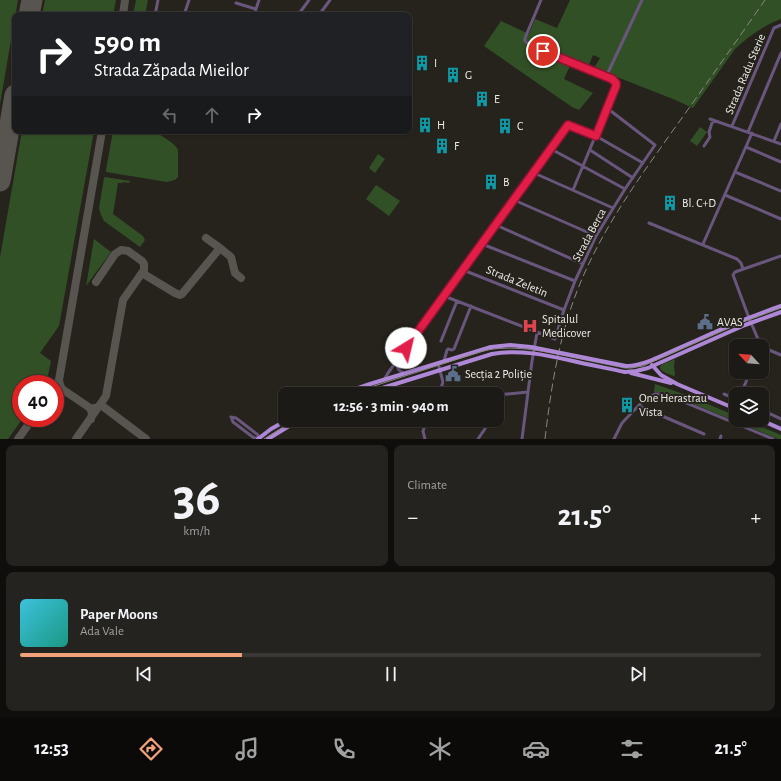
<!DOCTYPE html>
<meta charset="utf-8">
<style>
body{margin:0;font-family:"Alegreya Sans",sans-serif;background:#25231f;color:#f1f3f6;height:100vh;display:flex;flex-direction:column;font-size:15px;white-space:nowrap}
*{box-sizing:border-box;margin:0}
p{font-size:13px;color:#a0a1a1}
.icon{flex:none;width:22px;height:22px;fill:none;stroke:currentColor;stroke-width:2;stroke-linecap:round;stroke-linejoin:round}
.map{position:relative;height:439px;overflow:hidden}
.sheet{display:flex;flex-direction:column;gap:6px;padding:6px;background:#0f0e0c;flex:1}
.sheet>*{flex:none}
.top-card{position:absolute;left:12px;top:12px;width:400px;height:122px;border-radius:8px;box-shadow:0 1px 3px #0004,0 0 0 1px #3a3835;background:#202124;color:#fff;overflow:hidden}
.needle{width:26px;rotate:296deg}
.buttons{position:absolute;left:729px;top:339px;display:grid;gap:8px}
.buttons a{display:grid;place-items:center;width:40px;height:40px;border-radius:8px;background:#1c1a16;box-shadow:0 1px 3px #0004,0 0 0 1px #3a3835;font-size:20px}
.speed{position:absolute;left:12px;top:375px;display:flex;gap:8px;font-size:20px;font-weight:700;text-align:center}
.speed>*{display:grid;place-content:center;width:52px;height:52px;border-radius:50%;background:#1c1a16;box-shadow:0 1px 3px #0004,0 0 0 1px #3a3835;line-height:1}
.speed .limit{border:6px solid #d22;background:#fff;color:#111}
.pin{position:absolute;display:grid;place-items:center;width:34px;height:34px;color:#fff;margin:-17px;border:2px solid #fff;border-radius:50%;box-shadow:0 1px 4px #0007}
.me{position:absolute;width:44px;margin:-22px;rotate:36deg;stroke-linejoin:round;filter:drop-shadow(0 0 3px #0008)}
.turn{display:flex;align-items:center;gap:14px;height:84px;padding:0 16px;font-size:18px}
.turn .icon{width:52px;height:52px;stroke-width:2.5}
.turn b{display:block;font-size:28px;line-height:34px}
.lanes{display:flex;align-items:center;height:38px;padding:0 16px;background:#0003;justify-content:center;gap:20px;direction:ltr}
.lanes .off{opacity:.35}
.big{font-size:30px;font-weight:700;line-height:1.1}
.sheet .card{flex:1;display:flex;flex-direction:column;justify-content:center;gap:6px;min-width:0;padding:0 14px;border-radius:8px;background:#25231f}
.sheet .dial{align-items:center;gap:0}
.dial b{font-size:52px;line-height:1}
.song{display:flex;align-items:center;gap:12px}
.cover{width:48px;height:48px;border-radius:6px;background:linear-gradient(135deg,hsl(190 70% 55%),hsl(170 70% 35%))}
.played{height:4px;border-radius:2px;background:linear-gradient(90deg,#f1a27b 30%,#3a3835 30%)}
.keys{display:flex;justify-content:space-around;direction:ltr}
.heat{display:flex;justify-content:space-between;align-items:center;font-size:22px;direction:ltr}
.sheet .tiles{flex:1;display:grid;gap:6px;grid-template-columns:1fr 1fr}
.card:last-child{grid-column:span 2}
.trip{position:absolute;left:278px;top:387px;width:226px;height:40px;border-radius:8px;background:#1c1a16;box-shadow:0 1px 3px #0004,0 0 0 1px #3a3835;font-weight:700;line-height:40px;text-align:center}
.tab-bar{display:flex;height:64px;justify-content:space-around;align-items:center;background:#0b0a09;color:#a0a1a1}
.tab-bar .icon{width:28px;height:28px}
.tab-bar .selected{color:#f1a27b}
.tab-bar b{font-size:18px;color:#f1f3f6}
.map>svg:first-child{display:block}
.green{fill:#325026}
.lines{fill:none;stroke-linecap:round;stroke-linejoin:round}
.taxiway{stroke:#585550;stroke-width:8}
.runway{stroke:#585550;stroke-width:21}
.minor{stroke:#68567c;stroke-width:3}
.major{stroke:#ae88d6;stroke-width:4}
.tram{stroke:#8a8782;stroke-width:1}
.rail{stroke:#8a8782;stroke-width:1;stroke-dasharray:8 4;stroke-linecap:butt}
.major-bridge{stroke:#ae88d6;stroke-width:4}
.route-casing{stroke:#92132f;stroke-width:10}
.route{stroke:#e11d48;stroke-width:7}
.labels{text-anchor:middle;stroke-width:4;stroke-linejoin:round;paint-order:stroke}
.poi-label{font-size:12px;fill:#eeece8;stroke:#26231d;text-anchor:start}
.street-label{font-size:12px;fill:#eeece8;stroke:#26231d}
</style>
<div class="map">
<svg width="781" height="439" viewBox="0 0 781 439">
<rect width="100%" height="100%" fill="#26231d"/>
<path class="green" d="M0,0H18L0,104Z
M45,0H116L113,15H42Z
M136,0H148L145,15H133Z
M570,0H781V19C764,25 748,37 735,49L693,108L673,99L594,68L600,58L593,55L589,65L573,59L564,79L593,93L579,110L572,107L484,46L501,21L529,34L535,19L557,28Z
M700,127L707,132L697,146L690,141Z
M22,131H94L59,326L40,353L51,361L48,375L44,384H21V418H23L8,439H0V257Z
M113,131H156C162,138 175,142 178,150V177L175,180L167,182L106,172V170Z
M378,154L385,159L375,173L369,168Z
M105,177L130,181L129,183L123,182V183H118L113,214L143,236L145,240L140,247L104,221L101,215L99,208L104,178Z
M376,185L400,201L389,216L366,199Z
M94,239L111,252L86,286Z
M675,359L674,366L675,376C671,375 653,370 663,364C666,362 672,361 675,359Z
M655,384L686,395L736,416V420H745L781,435V439H778L665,392H654Z"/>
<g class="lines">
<path class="taxiway" d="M123,15L125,0
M220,248L231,257L235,273L241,278
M142,273L175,293L180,295L182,294L220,248L206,238
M59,380L60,385L62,389L90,408
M55,387L59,380L102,131
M91,419L92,413L90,408C94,409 97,408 101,405L146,439
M18,439L33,418
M76,439L106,396L123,300L144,270V264L142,261L128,251L121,250L115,254L96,282"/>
<path class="runway" d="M29,15L32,0
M0,181L15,95"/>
<path class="minor" d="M541,0L525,38V41L527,43L555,56L612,79L616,83V86L573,190
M236,3L256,9
M155,15L158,0
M184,15L189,0
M254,15L259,0
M298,15L309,0
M319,15L330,0
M606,77L642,0
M710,119L781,144
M732,126L774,28L781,25
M748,132L781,53
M774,141L781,124
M704,146L710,137L709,132L713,120
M746,147L781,162
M551,149L625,189
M590,150L633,178
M735,172L781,191
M534,173L613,208
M725,195L781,219
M514,200L596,236
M649,223L737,259L741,263L743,269
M496,225L583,264
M482,244L575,281
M703,244L752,133
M463,270L564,310
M444,296L555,339L564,310L575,281L596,236L625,189L655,145L607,108
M441,341L457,301
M761,346L749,318L733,275L735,272L781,256
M762,347L781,355
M398,361C396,367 398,371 404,373
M444,361L447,350L448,349L452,350L454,349L471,306
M438,363L443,382L439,394
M384,380L388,373L568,125L596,136L643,163
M724,394L736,399
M741,394L750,372
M497,395L528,392
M639,406L704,434
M762,410L781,419
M231,417L236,418L258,435L259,438
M231,417L233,422L254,438H259
M425,439L423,431L427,420
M478,439L491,420
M522,439L532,361L537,333
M614,439L622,423L643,401L649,397L655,394H665L773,439
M720,439L721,436"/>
<path class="major" d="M652,365L661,375L677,384L736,409
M626,366C644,367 677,348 695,341C723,328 752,316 781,306
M625,372L636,371L648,368L745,325L781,312
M631,373L671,383
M341,394L370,384L491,347
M363,394L492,354
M761,420L781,429
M258,439L271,429L287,420
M268,439L299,420"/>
<path class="tram" d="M349,394L483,351C512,344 542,351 571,357C589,361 607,364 625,368H631L643,366L743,322L781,308
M264,439L294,420"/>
<path class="rail" d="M545,439C550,397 556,355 569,314C591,244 632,188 674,129C705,86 735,43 765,0"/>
<path class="major-bridge" d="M491,347L510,345L531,347L626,366
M492,354C519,349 546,355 573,361C590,365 607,368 625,372"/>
</g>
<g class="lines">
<defs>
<path id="route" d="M406,348L568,125L596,136L616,86V83L612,79L543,51"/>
</defs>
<use href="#route" class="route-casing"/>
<use href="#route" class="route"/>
</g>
<defs>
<symbol id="building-bare" viewBox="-9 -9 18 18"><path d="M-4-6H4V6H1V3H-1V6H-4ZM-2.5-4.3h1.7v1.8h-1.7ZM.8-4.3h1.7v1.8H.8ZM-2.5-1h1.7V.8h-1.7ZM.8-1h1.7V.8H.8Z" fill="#0f9aa8" stroke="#26231d" stroke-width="2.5" paint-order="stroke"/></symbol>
<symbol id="civic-bare" viewBox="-9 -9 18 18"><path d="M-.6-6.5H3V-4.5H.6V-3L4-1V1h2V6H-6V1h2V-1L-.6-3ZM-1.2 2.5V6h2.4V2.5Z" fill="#5c6f8a" stroke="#26231d" stroke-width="2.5" paint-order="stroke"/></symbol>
<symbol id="hospital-bare" viewBox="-9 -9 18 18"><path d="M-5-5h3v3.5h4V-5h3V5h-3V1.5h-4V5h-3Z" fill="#e0444e" stroke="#26231d" stroke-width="2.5" paint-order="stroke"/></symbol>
</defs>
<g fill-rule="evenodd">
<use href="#building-bare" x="411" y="52" width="22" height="22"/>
<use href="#building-bare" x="442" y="64" width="22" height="22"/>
<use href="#building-bare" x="471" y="88" width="22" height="22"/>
<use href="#building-bare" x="414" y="114" width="22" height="22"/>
<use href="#building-bare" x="494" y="115" width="22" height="22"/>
<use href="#building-bare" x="431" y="135" width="22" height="22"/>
<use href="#building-bare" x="480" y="171" width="22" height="22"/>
<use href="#building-bare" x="659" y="192" width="22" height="22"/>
<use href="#civic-bare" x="694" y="311" width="22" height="22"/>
<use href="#hospital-bare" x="519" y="315" width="22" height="22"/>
<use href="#civic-bare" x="442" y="363" width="22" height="22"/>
<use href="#building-bare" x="616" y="394" width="22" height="22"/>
</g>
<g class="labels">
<g class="poi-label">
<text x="434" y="67">I</text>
<text x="465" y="79">G</text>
<text x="494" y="103">E</text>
<text x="437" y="129">H</text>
<text x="517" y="130">C</text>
<text x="454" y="150">F</text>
<text x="503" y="186">B</text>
<text x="682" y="207">Bl. C+D</text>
<text x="542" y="323">Spitalul<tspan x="542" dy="14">Medicover</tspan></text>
<text x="717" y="326">AVAS</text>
<text x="465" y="378">Secția 2 Poliție</text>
<text x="639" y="402">One Herastrau<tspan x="639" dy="14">Vista</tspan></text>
</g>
<g class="street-label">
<text transform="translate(745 74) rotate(-67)" y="4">Strada Radu Sterie</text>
<text transform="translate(589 235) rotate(-62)" y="4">Strada Berca</text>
<text transform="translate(517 281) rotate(22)" y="4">Strada Zeletin</text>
</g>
</g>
</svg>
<div class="buttons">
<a><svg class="needle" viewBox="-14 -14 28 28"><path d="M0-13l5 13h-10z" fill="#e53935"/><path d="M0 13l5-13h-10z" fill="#a0a1a1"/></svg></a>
<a><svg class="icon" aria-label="layers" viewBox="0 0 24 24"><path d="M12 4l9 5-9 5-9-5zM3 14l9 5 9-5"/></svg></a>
</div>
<div class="speed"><div class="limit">40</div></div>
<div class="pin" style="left:543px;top:51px;background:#d93025"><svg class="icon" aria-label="arrive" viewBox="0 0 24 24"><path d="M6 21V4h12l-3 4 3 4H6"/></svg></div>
<svg class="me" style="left:406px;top:348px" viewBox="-20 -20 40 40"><circle r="19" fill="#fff"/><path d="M0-13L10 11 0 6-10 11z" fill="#e11d48"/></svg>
<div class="trip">12:56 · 3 min · 940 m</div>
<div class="top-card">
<div class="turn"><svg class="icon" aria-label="right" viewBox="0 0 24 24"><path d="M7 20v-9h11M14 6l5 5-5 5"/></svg><div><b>590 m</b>Strada Zăpada Mieilor</div></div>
<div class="lanes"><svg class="icon off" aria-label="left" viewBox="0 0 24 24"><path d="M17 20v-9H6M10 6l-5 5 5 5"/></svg><svg class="icon off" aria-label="ahead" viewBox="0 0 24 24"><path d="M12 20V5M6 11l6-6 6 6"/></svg><svg class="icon" aria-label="right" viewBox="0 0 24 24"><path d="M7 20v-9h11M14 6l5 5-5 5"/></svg></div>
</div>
</div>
<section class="sheet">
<div class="tiles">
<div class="card dial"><b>36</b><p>km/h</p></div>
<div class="card"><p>Climate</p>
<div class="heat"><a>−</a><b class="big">21.5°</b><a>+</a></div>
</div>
<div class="card">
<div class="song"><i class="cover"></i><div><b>Paper Moons</b><p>Ada Vale</p></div></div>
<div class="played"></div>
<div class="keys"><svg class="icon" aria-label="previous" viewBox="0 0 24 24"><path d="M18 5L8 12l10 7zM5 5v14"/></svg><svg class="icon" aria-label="pause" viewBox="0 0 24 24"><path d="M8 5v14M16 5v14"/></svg><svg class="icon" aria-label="next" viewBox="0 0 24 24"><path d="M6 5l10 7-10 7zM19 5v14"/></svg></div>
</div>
</div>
</section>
<nav class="tab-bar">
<b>12:53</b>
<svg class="icon selected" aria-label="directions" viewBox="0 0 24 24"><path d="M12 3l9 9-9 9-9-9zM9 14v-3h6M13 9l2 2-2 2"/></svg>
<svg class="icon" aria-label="music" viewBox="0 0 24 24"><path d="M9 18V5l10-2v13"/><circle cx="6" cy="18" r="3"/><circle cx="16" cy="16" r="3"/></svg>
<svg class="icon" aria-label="phone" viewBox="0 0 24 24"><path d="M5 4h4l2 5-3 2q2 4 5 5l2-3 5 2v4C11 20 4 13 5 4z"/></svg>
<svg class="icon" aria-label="climate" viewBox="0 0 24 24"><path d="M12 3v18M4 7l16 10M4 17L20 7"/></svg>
<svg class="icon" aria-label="car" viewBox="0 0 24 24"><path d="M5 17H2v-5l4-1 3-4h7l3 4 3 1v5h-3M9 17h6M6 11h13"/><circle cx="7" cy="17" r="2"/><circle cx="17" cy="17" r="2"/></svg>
<svg class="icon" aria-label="filters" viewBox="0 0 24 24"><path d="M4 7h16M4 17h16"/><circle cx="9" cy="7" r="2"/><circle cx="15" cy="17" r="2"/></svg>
<b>21.5°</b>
</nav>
